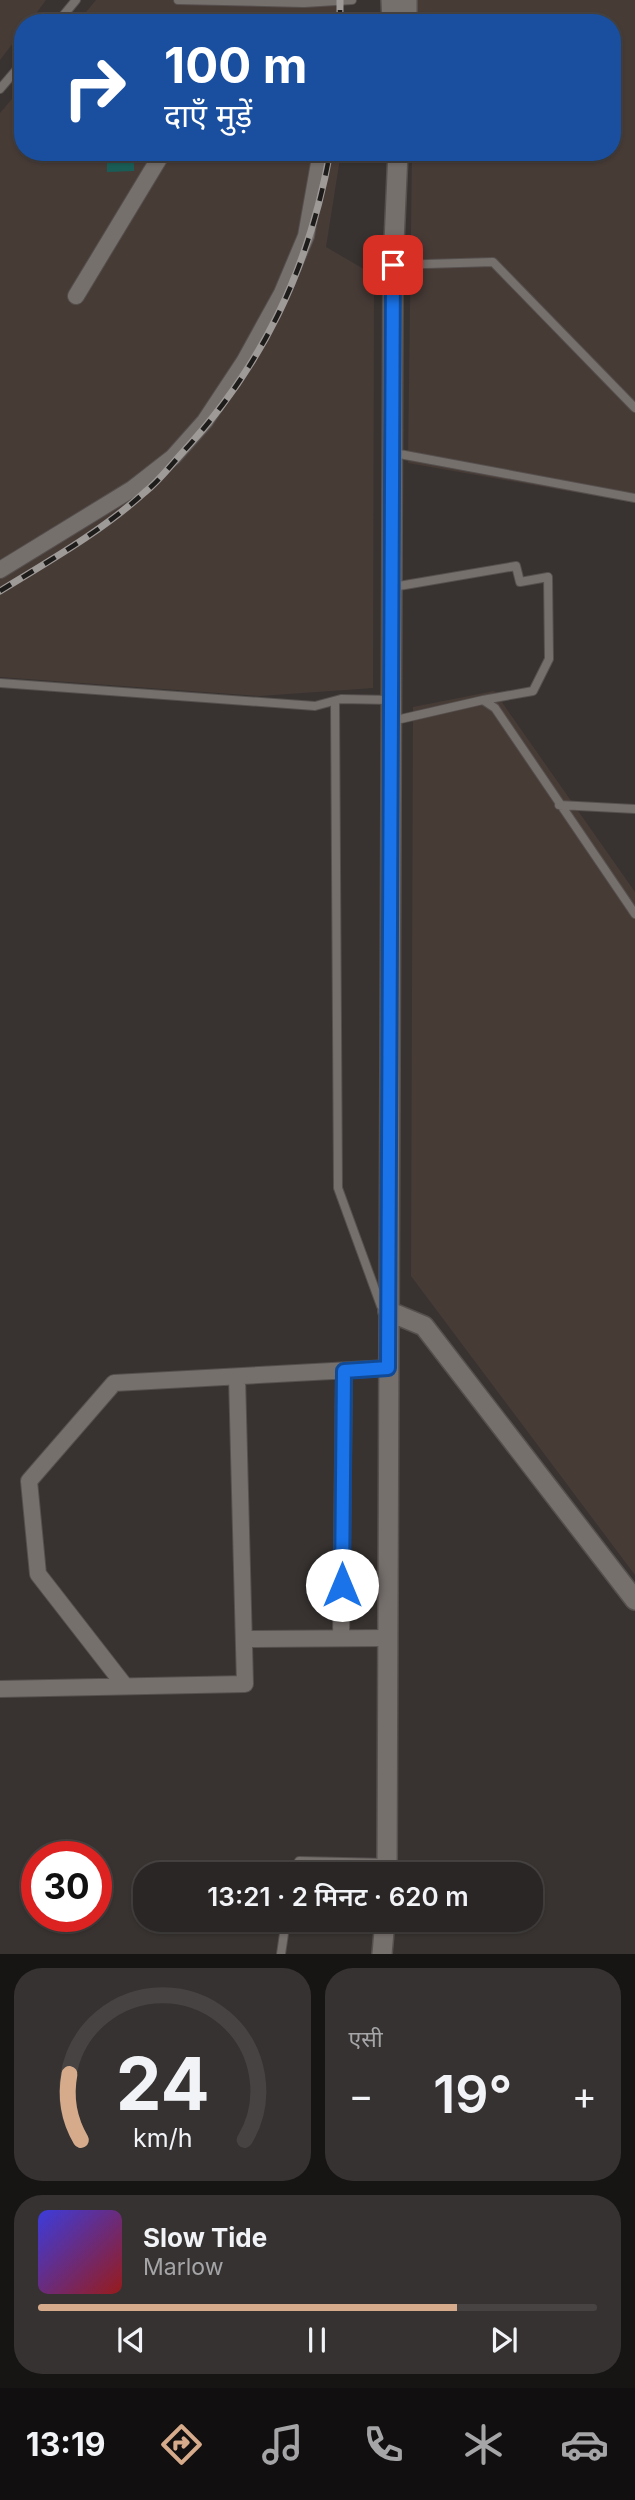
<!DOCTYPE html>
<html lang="hi">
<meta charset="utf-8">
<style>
body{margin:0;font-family:Inter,"Noto Sans Devanagari",sans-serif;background:#363232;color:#f1f3f6;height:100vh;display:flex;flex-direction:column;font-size:26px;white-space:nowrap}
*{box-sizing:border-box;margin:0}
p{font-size:23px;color:#a5a5a7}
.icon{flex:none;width:38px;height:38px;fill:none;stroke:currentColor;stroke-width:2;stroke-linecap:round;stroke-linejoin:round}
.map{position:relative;height:1954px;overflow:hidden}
.side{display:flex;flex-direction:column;gap:14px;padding:14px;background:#171514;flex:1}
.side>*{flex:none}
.top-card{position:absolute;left:14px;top:14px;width:607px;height:147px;border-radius:28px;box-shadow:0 2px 5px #0004,0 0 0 2px #464342;background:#1a4fa0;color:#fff;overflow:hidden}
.speed{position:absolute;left:21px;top:1841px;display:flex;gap:14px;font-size:35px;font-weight:700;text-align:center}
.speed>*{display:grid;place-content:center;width:91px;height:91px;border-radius:50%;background:#2a2625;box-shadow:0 2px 5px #0004,0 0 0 2px #464342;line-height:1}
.speed .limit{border:10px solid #d22;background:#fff;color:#111}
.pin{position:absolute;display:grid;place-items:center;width:60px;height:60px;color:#fff;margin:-30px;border-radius:14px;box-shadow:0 4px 10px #0006}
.me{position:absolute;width:77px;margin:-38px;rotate:0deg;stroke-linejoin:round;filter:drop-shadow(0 0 5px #0008)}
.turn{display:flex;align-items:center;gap:24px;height:147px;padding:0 35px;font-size:32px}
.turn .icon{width:91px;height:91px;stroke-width:2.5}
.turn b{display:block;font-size:49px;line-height:60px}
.big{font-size:52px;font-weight:600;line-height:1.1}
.side .card{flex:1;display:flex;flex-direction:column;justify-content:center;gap:10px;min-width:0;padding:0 24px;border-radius:28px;background:#363232}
.side .dial{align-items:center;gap:0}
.dial svg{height:182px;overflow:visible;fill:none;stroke:#464342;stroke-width:7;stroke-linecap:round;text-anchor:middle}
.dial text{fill:#f1f3f6;stroke:none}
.song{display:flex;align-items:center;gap:21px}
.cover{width:84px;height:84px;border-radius:10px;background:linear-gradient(135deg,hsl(240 70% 55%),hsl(0 70% 35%))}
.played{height:7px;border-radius:4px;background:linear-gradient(90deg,#d6ab8b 75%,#464342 75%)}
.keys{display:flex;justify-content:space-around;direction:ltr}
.heat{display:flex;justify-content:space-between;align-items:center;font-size:38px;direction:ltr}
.side .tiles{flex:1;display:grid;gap:14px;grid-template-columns:1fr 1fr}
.card:last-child{grid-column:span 2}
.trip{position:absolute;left:133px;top:1862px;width:410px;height:70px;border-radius:28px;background:#2a2625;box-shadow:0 2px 5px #0004,0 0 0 2px #464342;font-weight:600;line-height:70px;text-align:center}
.tab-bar{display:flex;height:112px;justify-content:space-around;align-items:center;background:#110f0f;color:#a5a5a7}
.tab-bar .icon{width:49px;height:49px}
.tab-bar .active{color:#d6ab8b}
.tab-bar b{font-size:32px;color:#f1f3f6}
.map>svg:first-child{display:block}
.built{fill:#473b36}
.building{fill:#1a5d57}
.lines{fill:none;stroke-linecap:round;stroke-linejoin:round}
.service-casing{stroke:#55504e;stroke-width:10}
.minor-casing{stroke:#55504e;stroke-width:18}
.tertiary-casing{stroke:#55504e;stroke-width:22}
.service{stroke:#76706d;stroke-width:8}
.minor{stroke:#76706d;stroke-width:16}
.tertiary{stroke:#76706d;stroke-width:19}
.rail-casing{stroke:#9e9a98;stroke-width:7}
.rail{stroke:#1e1c1b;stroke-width:4.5;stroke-dasharray:13;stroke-linecap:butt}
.route-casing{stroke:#114b97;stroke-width:18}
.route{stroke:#1a73e8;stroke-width:12}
</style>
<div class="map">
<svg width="635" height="1954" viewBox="0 0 635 1954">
<rect width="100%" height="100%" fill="#383331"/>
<path class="built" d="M0,0H46L29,23H23V30L0,60Z
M96,0H343V23H77Z
M414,0H635V503L408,463L412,152H612V23H414Z
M23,86V152H341L326,247L374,275L373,688L260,696L0,677V113Z
M494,691L635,892V1575L411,1276L413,707Z"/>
<path class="building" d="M107,152H134V171L107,172Z"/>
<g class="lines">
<defs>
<path id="service" d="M178,0L304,3L352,0
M57,23L76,0
M0,89L23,62
M393,265L493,262L635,408
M394,453L635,498
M393,587L516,566L520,582L548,577L549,659L533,691L483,700
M0,683L315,706L341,699L391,700
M335,701L338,1188L381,1306L387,1310
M392,721L483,700L495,708L635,914
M559,805L635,809
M292,1874L299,1861L388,1863
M281,1954L286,1920"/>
<path id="minor" d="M76,296L163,152
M0,570L132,489L173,457L205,421L244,362L282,293L306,236L321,152
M341,1638L344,1371
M244,1639L389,1638
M125,1686L38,1574L29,1481L114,1383L388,1368
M0,1689L245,1684L237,1377"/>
<path id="tertiary" d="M391,0L392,23
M407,23V0
M388,1311L424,1326L635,1600
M387,1874L393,265L398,152
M382,1954L385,1920"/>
</defs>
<use href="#service" class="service-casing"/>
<use href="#minor" class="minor-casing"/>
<use href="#tertiary" class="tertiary-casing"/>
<use href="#service" class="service"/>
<use href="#minor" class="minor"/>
<use href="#tertiary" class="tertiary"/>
<defs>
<path id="rail" d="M340,23V0
M0,591C49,561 102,531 145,492C159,481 170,466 182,453C262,367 309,269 330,152"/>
</defs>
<use href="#rail" class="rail-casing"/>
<use href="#rail" class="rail"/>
</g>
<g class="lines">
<defs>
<path id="route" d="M342,1585L344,1371L388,1368L393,265"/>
</defs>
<use href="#route" class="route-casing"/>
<use href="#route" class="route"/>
</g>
</svg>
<div class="speed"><div class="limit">30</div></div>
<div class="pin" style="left:393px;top:265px;background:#d93025"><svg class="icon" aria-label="arrive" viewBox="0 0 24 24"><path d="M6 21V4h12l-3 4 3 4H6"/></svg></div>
<svg class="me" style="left:342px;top:1585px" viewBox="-20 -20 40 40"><circle r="19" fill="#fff"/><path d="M0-13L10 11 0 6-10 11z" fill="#1a73e8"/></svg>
<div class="trip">13:21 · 2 मिनट · 620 m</div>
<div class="top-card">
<div class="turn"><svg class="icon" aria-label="right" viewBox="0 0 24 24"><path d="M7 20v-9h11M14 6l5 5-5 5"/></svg><div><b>100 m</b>दाएँ मुड़ें</div></div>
</div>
</div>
<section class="side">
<div class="tiles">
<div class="card dial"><svg viewBox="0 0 100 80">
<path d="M14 69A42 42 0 1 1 86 69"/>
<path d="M14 69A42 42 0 0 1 9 40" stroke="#d6ab8b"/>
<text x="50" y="56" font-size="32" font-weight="700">24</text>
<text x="50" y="72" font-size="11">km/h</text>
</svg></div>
<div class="card"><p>एसी</p>
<div class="heat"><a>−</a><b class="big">19°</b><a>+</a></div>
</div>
<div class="card">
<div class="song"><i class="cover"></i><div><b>Slow Tide</b><p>Marlow</p></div></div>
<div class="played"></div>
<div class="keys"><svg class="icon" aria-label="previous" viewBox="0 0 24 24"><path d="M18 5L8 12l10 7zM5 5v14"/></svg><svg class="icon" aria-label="pause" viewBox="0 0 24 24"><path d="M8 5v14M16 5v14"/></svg><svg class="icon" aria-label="next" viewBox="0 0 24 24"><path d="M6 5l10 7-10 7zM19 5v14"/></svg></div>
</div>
</div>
</section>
<nav class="tab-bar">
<b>13:19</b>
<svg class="icon active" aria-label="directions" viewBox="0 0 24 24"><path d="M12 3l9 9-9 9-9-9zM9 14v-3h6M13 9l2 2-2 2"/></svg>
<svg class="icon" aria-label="music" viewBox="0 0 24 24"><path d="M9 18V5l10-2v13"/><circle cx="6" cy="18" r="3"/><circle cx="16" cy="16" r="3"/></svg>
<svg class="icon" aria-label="phone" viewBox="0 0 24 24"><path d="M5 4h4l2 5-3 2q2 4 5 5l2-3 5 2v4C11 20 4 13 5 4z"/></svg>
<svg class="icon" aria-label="climate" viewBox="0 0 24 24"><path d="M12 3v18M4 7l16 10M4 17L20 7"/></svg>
<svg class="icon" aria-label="car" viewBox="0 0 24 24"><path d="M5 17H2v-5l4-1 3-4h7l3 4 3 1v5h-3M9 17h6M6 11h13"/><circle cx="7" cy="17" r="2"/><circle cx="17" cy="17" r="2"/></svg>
</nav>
